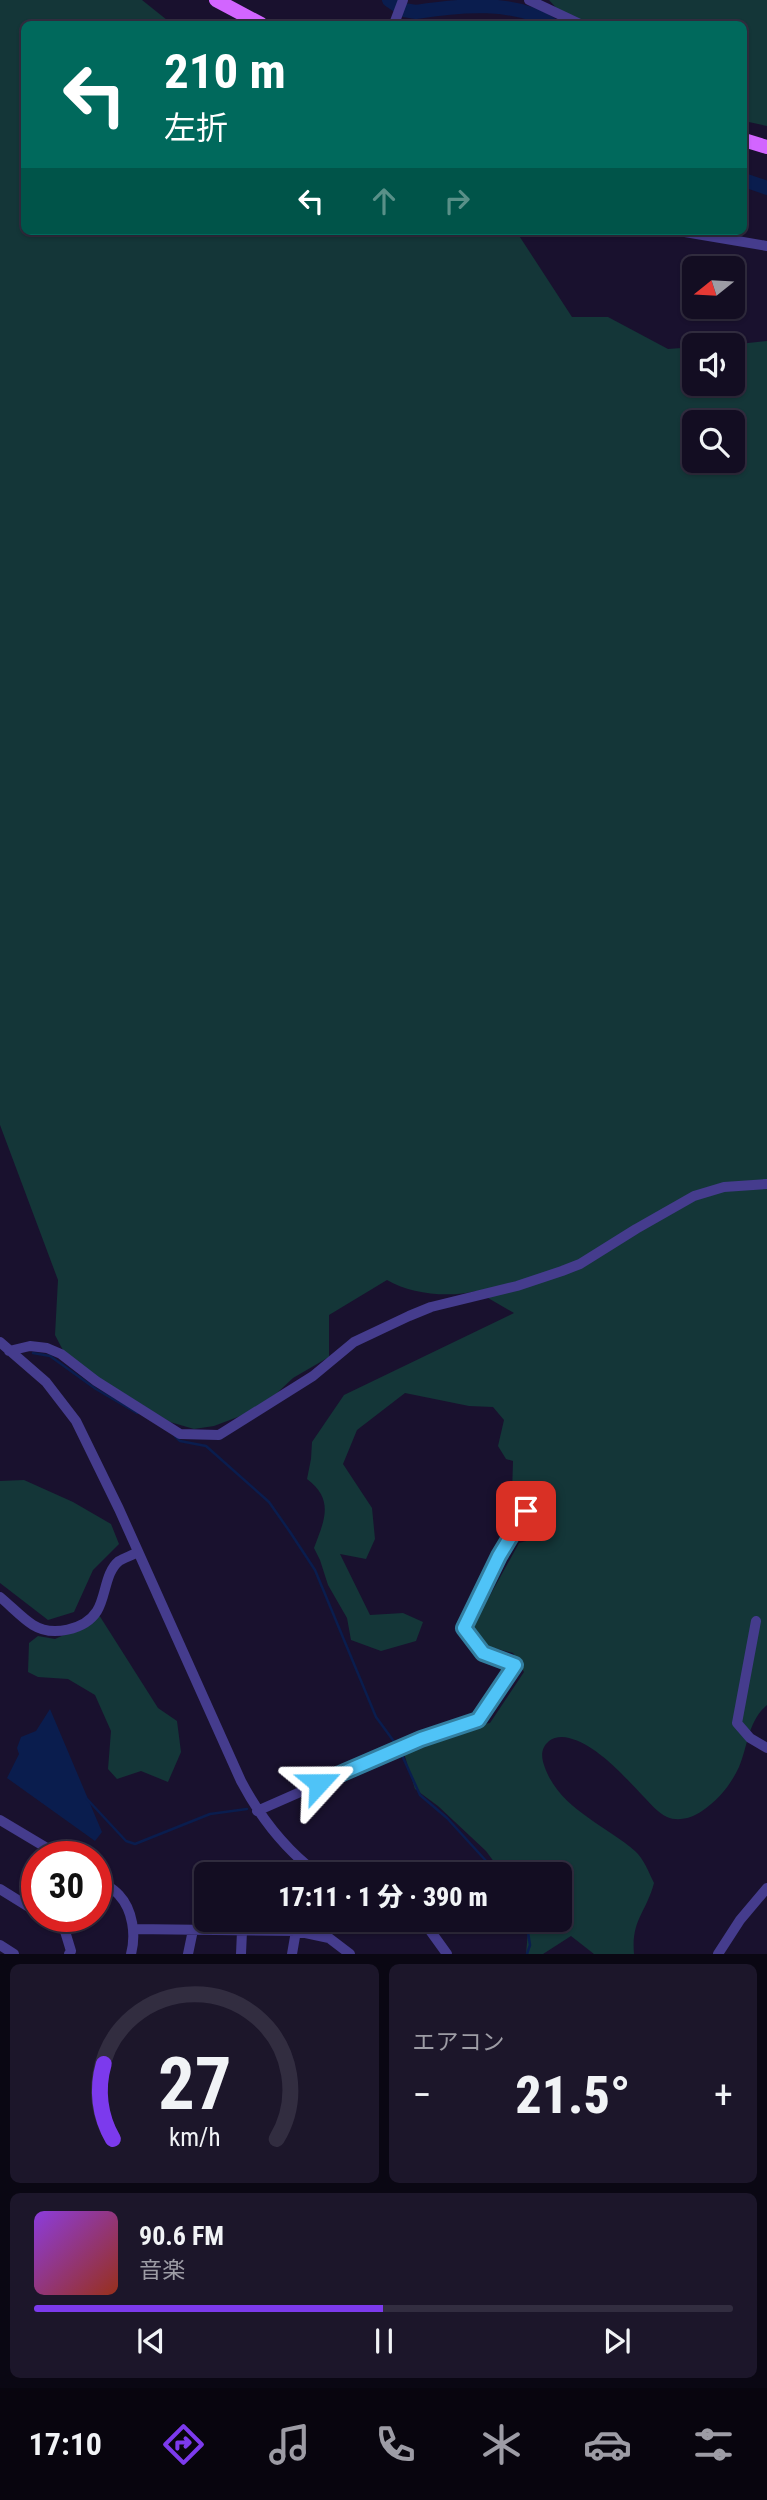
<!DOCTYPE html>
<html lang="ja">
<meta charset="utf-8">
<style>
body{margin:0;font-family:"Roboto Condensed","Noto Sans JP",sans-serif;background:#1c162a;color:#f1f3f6;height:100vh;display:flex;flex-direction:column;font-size:26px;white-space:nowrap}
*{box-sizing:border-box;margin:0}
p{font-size:23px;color:#9d9ca5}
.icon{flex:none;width:38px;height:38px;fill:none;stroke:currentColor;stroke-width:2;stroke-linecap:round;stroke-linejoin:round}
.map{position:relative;height:1954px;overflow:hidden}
.drawer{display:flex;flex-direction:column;gap:10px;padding:10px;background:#0a0713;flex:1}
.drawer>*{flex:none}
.top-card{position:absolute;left:21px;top:21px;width:726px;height:214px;border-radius:10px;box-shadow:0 2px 5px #0004,0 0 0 2px #322d40;background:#00695c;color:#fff;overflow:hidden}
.needle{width:46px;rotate:252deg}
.buttons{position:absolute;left:682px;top:256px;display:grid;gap:14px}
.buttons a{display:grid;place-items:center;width:63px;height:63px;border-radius:10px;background:#130d22;box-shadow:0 2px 5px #0004,0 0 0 2px #322d40;font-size:35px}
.speed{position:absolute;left:21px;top:1841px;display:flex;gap:14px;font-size:35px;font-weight:700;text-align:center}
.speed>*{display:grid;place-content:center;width:91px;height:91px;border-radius:50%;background:#130d22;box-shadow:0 2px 5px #0004,0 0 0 2px #322d40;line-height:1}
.speed .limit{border:10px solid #d22;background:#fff;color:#111}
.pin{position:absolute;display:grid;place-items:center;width:60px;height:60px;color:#fff;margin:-30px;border-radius:14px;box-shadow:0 4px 10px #0006}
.me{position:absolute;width:77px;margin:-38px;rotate:66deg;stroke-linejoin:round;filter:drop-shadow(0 0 5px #0008)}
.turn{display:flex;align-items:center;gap:24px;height:147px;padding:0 28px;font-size:32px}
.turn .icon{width:91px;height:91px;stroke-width:2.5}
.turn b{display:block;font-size:49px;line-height:60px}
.lanes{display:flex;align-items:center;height:66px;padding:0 28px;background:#0003;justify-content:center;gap:35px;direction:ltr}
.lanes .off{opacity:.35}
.big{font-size:52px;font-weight:800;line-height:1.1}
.drawer .tile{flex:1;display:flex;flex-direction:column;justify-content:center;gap:10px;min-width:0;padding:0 24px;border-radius:10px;background:#1c162a}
.drawer .dial{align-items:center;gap:0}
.dial svg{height:182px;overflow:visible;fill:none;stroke:#322d40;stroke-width:7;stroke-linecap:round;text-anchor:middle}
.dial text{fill:#f1f3f6;stroke:none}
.song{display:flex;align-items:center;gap:21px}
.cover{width:84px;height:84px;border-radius:10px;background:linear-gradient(135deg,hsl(270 70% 55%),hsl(10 70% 35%))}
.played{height:7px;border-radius:4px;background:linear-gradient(90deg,#7c3aed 50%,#322d40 50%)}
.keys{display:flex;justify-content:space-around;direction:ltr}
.heat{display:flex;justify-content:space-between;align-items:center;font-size:38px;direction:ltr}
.drawer .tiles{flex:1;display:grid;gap:10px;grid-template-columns:1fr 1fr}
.tile:last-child{grid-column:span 2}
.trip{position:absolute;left:194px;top:1862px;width:378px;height:70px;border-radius:10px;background:#130d22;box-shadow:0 2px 5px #0004,0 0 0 2px #322d40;font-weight:800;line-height:70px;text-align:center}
.tab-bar{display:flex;height:112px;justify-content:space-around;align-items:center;background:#08050e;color:#9d9ca5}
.tab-bar .icon{width:49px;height:49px}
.tab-bar .on{color:#7c3aed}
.tab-bar b{font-size:32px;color:#f1f3f6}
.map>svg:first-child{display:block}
.green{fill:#143638;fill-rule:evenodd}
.water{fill:#0a1d4e}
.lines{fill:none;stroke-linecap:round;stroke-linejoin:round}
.stream{stroke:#0a1d4e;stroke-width:2.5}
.river{stroke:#0a1d4e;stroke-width:14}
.minor{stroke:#453c8d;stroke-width:10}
.major{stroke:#d265ff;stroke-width:14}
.route-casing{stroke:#337fa1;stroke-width:18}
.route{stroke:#4fc3f7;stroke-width:12}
</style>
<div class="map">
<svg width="767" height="1954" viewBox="0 0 767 1954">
<rect width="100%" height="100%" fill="#19112e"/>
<path class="green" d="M0,0H142L172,24H24V231H516L572,317H608L668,349L695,347V383H733V345H730L767,341V1705C748,1721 748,1746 739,1767C730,1786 719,1799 702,1811C692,1818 678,1822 667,1817C658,1813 650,1803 643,1796C624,1776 597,1745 569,1738C562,1736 554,1737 549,1741C541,1748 541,1756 544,1765C558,1808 604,1824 635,1851C644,1859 649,1873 654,1883C646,1913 631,1920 634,1954H594L571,1936L543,1954H526L528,1931L524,1920H560V1874H503L486,1851L438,1806L415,1789L402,1747L420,1735L490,1723L524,1672L513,1653L487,1646L472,1628L519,1543L530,1540L512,1494L513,1461L506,1459L498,1446L504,1420L493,1407L469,1406L405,1393L357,1430L343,1464L372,1508L375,1539L366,1559L340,1554L370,1615L403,1613L423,1622L416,1641L381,1651L351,1640L347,1618L328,1585L320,1560L314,1548C324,1521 335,1500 307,1479L311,1459L312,1442L344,1395L514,1313L476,1291C449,1298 410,1294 387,1280L329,1315V1357L293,1378L277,1393L243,1415L214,1426L194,1429L170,1422L67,1358L55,1335L58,1280L0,1125ZM695,422H733V460H695Z
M549,0H767V126L744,121V24H571Z
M24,1480L73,1502L111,1524L119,1544L93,1570L74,1612L48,1620L0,1583V1481Z
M99,1615L158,1708L177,1721L181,1752L168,1782L141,1771L117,1779L108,1769L111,1731L95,1695L68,1679L38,1677L28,1672L29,1643L38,1636L55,1639L82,1627Z"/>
<path class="water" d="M50,1709L102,1832L95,1841L7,1778L19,1754L17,1748L21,1737L36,1731Z"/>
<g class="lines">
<path class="stream" d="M33,1353L50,1356L96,1389L137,1413
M175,1436L180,1441L206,1446L269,1502L290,1532L315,1570L376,1717L398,1747
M401,1753L420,1795L447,1818L498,1874
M87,1799L126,1841L135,1844L210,1814L247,1809
M526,1920L530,1945L527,1954"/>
<path class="river" d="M389,0L404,10L416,12C460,5 517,0 551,24
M744,180L767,188"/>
<path class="minor" d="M529,0L580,24
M394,24L403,0
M679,231L767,246
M0,1342L46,1382L76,1421L119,1509L241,1781C260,1817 286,1850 318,1874
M9,1351L30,1346L47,1348L61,1354L96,1381L180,1434L219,1435L313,1376L354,1342L409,1316L431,1307L517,1286L562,1271L580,1264L636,1229L694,1196L724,1187L767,1184
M0,1597C11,1606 22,1618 33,1625C52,1637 85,1630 97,1611C106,1597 105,1572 119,1561C124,1558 133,1555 138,1552
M756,1621L737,1723L750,1738L767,1748
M257,1811L421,1739L478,1720L515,1665L483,1653L464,1628L499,1556L526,1511
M0,1820L62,1857
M96,1878C103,1883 113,1888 119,1895C133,1910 136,1935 131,1954
M0,1889L37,1912
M44,1916L64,1928L71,1951L69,1954
M417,1920L429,1929L447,1954
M133,1929L296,1931L329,1938L350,1954
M0,1945L14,1954
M188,1954L193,1930
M241,1954L242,1931
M292,1954L296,1931
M718,1954L740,1920L767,1888"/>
<path class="major" d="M216,0L261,24
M744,140L767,147"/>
</g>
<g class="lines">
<defs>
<path id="route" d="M319,1783L421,1739L478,1720L515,1665L483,1653L464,1628L499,1556L526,1511"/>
</defs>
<use href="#route" class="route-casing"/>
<use href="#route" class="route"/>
</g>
</svg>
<div class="buttons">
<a><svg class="needle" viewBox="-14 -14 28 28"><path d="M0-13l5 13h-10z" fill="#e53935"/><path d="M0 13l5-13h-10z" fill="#9d9ca5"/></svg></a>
<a><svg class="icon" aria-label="sound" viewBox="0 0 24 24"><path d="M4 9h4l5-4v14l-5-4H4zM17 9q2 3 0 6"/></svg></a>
<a><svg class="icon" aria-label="search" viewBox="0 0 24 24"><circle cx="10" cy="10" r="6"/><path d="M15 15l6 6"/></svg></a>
</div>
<div class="speed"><div class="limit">30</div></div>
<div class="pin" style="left:526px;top:1511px;background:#d93025"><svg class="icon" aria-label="arrive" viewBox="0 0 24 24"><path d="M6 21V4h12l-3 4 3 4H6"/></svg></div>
<svg class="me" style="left:319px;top:1783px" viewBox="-20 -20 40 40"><path d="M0-17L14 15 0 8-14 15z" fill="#4fc3f7" stroke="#fff" stroke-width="4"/></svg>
<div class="trip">17:11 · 1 分 · 390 m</div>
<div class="top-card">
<div class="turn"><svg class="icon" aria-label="left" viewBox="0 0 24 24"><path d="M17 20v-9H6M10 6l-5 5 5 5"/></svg><div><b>210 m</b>左折</div></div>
<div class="lanes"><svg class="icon" aria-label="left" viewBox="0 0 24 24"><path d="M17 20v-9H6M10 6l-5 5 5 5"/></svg><svg class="icon off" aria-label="ahead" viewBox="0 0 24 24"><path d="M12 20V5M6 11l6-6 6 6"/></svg><svg class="icon off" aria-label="right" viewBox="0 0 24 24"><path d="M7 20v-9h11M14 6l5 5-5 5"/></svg></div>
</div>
</div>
<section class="drawer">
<div class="tiles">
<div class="tile dial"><svg viewBox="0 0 100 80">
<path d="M14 69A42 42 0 1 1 86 69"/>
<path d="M14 69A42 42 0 0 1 10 36" stroke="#7c3aed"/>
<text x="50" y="56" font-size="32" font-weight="700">27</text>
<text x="50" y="72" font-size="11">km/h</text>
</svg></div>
<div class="tile"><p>エアコン</p>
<div class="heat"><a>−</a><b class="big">21.5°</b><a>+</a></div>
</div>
<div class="tile">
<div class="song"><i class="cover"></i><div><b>90.6 FM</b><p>音楽</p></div></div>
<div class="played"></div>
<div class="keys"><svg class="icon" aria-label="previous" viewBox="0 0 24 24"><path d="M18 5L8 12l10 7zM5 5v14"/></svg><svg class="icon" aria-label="pause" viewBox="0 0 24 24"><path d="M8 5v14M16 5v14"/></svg><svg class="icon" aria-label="next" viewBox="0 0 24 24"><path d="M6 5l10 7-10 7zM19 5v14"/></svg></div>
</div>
</div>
</section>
<nav class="tab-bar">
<b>17:10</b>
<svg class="icon on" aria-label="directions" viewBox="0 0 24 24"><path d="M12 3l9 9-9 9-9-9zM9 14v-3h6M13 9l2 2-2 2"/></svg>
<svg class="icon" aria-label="music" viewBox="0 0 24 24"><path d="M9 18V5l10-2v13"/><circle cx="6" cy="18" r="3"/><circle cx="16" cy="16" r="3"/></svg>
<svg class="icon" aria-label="phone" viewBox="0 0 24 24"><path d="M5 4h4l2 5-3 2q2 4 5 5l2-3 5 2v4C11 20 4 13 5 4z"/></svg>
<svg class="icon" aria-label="climate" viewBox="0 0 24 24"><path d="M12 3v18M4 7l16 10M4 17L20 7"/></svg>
<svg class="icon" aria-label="car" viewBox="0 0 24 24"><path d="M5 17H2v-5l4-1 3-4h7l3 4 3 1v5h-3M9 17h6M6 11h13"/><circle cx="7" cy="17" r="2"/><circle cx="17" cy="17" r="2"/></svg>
<svg class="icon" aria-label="filters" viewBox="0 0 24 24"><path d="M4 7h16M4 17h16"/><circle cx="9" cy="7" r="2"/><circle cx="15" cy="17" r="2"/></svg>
</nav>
